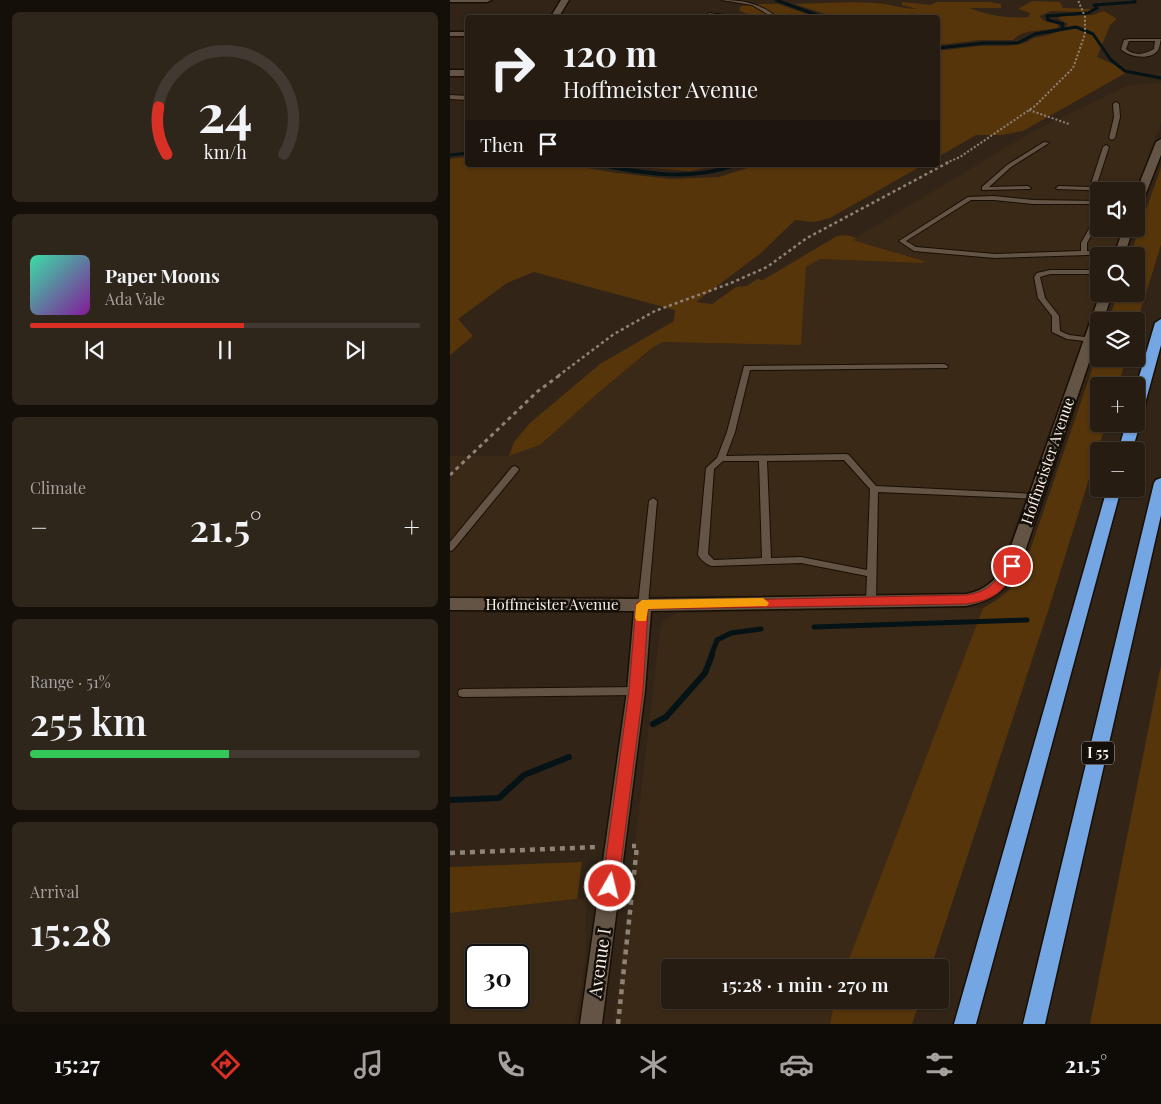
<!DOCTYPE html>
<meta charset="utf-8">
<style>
body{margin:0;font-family:"Playfair Display",serif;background:#2e251b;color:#f1f3f6;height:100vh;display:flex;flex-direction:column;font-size:19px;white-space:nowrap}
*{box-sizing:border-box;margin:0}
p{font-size:16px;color:#a4a19f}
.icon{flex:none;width:28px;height:28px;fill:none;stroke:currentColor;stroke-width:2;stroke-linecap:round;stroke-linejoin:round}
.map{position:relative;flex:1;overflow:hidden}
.details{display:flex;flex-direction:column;gap:12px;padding:12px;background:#150f0a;width:450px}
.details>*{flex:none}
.top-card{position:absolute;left:15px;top:15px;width:475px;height:152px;border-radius:5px;box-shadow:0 1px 4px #0004,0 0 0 1px #423a32;background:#261c12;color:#f1f3f6;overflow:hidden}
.buttons{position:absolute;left:640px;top:182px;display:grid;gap:10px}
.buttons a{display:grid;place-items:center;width:55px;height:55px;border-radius:5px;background:#261c12;box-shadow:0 1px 4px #0004,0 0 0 1px #423a32;font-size:25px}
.speed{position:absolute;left:15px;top:944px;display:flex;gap:10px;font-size:25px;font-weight:700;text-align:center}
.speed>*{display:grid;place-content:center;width:65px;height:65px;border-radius:50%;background:#261c12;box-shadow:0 1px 4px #0004,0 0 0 1px #423a32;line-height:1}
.speed .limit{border:2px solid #111;border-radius:8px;background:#fff;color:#111}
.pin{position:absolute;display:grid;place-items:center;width:42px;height:42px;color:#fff;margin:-21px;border:2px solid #fff;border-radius:50%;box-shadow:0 1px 5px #0007}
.me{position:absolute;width:55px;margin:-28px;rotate:8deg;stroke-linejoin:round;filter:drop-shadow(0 0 4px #0008)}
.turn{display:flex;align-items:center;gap:18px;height:105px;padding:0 15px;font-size:22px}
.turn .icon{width:65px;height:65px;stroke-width:2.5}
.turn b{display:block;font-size:35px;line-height:42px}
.then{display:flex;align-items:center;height:48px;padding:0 15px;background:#0003;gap:10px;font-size:19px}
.big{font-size:38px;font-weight:600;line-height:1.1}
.details .tile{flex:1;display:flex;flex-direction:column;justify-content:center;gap:8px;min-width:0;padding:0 18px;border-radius:8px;background:#2e251b}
.details .dial{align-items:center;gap:0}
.dial svg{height:130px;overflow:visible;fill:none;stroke:#423a32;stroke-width:7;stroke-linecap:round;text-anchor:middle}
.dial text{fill:#f1f3f6;stroke:none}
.song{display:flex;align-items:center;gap:15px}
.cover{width:60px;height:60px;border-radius:8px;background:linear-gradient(135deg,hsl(160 70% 55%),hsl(290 70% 35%))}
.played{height:5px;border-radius:2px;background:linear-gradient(90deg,#d93025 55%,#423a32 55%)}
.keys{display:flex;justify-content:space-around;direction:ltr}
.heat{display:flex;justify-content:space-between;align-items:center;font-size:28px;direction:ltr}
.charge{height:8px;border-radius:4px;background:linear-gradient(90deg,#34c759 51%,#423a32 0)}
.trip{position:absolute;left:211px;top:959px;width:288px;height:50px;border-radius:5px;background:#261c12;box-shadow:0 1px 4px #0004,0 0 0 1px #423a32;font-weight:600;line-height:50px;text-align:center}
.menu{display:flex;height:80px;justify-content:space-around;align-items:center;background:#0f0b07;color:#a4a19f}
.menu .icon{width:35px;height:35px}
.menu .current{color:#d93025}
.menu b{font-size:22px;color:#f1f3f6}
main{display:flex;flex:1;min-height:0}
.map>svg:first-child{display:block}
.built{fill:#3b2917;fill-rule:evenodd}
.green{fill:#56350b}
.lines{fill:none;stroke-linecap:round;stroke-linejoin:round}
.stream-far3{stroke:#051216;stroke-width:3}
.stream-far2{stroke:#051216;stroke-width:4}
.stream-far1{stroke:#051216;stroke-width:5}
.stream{stroke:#051216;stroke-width:6}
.lane-casing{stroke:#190e03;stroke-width:2}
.street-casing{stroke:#190e03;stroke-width:3}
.highway-casing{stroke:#190e03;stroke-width:3}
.path-far3{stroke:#8f8378;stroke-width:2;stroke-dasharray:2 2;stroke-linecap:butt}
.path-far2{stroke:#8f8378;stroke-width:2.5;stroke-dasharray:3 3;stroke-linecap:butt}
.path-far1{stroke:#8f8378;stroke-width:3;stroke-dasharray:4 4;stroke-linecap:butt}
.path{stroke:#8f8378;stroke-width:4.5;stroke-dasharray:5 5;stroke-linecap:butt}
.lane{fill:#635445;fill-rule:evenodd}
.street{fill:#635445;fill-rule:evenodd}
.highway{fill:#74a6e4;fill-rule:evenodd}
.route{fill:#d93025;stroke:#8d1f18}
.slow{fill:#f59e0b}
.labels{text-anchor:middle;stroke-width:5;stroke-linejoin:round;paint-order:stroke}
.shield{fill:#150f0a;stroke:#b5aca5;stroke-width:1}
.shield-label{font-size:14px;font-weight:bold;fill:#f9f0e7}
.street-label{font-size:15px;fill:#f9f0e7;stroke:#150f0a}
.near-street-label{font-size:18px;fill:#f9f0e7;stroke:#150f0a}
</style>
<main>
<section class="details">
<div class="tile dial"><svg viewBox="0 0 100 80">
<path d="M14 69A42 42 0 1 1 86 69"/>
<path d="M14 69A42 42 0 0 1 9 40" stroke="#d93025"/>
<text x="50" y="56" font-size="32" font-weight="700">24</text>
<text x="50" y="72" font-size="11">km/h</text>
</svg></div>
<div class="tile">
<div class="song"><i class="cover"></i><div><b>Paper Moons</b><p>Ada Vale</p></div></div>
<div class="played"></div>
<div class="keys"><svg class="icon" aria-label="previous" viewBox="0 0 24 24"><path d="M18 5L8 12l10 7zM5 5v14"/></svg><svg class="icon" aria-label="pause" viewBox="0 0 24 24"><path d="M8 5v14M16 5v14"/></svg><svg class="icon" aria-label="next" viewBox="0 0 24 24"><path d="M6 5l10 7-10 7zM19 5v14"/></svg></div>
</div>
<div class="tile"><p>Climate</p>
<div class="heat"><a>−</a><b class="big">21.5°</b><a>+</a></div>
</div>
<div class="tile"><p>Range · 51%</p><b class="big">255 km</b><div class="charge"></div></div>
<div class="tile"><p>Arrival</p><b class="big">15:28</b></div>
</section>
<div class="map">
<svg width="711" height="1024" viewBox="0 0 711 1024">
<rect width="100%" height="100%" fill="#322518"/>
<path class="built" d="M711,83V123L686,191H649V229H673L663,256H649L650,294L549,570L540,583L524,593L503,595L0,596V456H59L90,445L148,393L202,348L213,342L351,345L356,267L370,259L472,263L473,261L449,255L437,249L402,240L580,133L679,85Z
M533,608L396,967L220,968V1000H385L380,1024H164L210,631L213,621L228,613Z
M136,898V955L125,1024H0V913ZM26,955H69V998H26Z"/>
<path class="green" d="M582,1L610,2L613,8L641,9L638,12L601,11L589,16L594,21L609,24L607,28C594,31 572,29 563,40H530L488,45V18L386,17L344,4C371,3 399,1 425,3C440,4 453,9 467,9L452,5V2L481,5L486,2H539L551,4V8H519C538,15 557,19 578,17L580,13L568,9Z
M312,4H328L366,17C352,17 340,17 327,15C312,12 306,21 289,10L291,6Z
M654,11L667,19L660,25L647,57L679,71L573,131L551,135H526L488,157V51L529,46H557L575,43L584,38L599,35L615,29L618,24L608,18L611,16L642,15Z
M17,157L18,165H119L167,173L221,179L269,177L297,168L298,165H473L380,218L364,222L345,220L311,253L246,302L262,304L286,287L297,286L307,279L313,280L387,236L396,235L407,238L403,240L474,261L472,263L370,259L356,267L351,345L213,342L202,348L148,393L90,445L59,456L64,442L80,423L150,364L224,321L225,310L84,272L57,283L8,319L23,336L0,355V159Z
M164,165H271L239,171Z
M711,167V245L686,325V321H658L668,294H686V256H680Z
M649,349V359H676L668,386H649V424H656L599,608L481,967H396L533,608C555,596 564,588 575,565Z
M711,665V1024H640Z
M132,862L127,899L0,913V867Z
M385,1000H470L462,1024H380Z"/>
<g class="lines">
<path class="stream-far3" d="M326,0L375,18
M612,28L613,24L598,20L597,16L638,13L647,8L644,5L685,2V0
M488,48L534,43H568L585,34L626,27L643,34L661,60L675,71L711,78
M0,155L18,153"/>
<path class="stream-far2" d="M152,165C196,174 242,181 285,165"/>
<path class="stream-far1" d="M364,627L577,620
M261,656L267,640L281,633L311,629"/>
<path class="stream" d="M203,724L216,717L255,673L262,655
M0,800L49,798L74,775L119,757"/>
<defs>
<path id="lane" d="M272,0C292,0 308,3 324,15L322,18H317L319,15L302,5Z
M259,13L288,17L290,18H275L257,15Z
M679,39H711C710,41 710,47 708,50C701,61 678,57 671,49L674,40ZM679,41H705L704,49C694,55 684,56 676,49Z
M0,95L18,96V100L0,99Z
M666,102L669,104L670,117L665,138L662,140L659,138L664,117L663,104Z
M594,142L599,143L561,167L539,187L578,186L581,188L580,189L532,190V187L557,165Z
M656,145L659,147L646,187L692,189L694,190V192L607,189L606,188L609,186L640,187L653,147Z
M544,196L583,200L647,201L646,227L637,243V251L670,250L673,252L670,254L545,258L464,251L449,241L518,197ZM521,200H544L583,204H642L640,227L631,243V251L545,254L466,247L456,241Z
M600,270H649V274H600L590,277L595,298L609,316L610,331L619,335L643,338V342L617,339L602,332V316L588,298L584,277L587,273Z
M494,364L498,366L497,368L300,370L285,432L276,456L396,454L399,455L426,486L586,494L589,495L590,497L589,499L428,492L426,601L424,603H418L416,601L417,576L351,563L262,566C257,565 251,560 248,555L256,468L267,458L277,432L294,366ZM394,460L420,489L417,570L351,557L321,558L317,461ZM273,461H309L312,558L264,560L258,554L264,469Z
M65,466L69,469L68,471L3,550L0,551V542L62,467Z
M203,498L207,501L198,605L196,607H190L188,605L199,501Z
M186,687L190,688L191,691L190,694L186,695L13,697L9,696L8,693L9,690L13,689Z"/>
<path id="street" d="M0,0H41L37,2H0Z
M111,0H119L108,18H100Z
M0,32H18V36H0Z
M0,70H18V76H0Z
M711,139V155L691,206L686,209V192L706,142Z
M673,229H683L674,256H664Z
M650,294H662L653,321H649V333L570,566C555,591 545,600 516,606L201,611L195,691L152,1024H130L177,691L184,611L0,610V598L193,599L516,594C534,591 545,581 554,566Z"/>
<path id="highway" d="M711,319V345L693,411L686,415V387L705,323Z
M686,421L690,424L682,451H668L676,424H686Z
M711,478V515L595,1024H573L704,483L706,480Z
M657,489H671L526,1024H504Z"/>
</defs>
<use href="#lane" class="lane-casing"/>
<use href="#street" class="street-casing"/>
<use href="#highway" class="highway-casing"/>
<path class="path-far3" d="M579,110L619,124
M496,163L510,157L585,106L623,68L635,34V17L628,0"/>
<path class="path-far2" d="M108,376L164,334L205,311L281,283L317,267L357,238L499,162"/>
<path class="path-far1" d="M0,475L88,391L110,375"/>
<path class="path" d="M0,853L148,847
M168,1024L187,846H182"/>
<use href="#lane" class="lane"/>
<use href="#street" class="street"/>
<use href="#highway" class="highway"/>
</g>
<path class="route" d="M562,561L568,566C554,591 545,600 516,604L198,609L193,691L168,886L165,891L160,893L154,891L152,886L179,691L186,605L188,602L516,595C539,592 546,582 558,563Z"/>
<path class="slow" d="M313,598L319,603L317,606L198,609L196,621H187L185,618L186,605L192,600Z"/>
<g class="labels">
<rect class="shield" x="632" y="741.5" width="32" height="23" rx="4"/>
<g class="shield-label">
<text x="648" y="758">I 55</text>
</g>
<g class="street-label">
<text transform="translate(598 461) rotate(-71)" y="5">Hoffmeister Avenue</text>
<text x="102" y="610">Hoffmeister Avenue</text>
</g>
<g class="near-street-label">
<text transform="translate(150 963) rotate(-82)" y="6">Avenue I</text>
</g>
</g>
</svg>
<div class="buttons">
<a><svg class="icon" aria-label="sound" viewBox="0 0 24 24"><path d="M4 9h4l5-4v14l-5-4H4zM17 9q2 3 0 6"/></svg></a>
<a><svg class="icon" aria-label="search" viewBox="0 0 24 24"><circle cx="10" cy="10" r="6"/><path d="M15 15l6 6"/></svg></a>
<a><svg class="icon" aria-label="layers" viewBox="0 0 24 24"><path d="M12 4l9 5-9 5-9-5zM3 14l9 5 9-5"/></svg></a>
<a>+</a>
<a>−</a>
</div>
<div class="speed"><div class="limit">30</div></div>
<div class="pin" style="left:562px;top:566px;background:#d93025"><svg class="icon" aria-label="arrive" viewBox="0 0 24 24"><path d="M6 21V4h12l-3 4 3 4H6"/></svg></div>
<svg class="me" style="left:160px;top:886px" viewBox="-20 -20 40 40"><circle r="17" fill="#d93025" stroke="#fff" stroke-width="3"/><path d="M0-11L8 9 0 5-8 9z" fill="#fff"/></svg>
<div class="trip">15:28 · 1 min · 270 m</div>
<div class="top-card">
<div class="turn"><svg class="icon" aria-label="right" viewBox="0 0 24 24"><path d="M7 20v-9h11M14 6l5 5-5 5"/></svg><div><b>120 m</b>Hoffmeister Avenue</div></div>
<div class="then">Then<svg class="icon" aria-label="arrive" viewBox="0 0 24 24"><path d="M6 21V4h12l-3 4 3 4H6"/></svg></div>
</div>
</div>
</main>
<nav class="menu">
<b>15:27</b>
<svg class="icon current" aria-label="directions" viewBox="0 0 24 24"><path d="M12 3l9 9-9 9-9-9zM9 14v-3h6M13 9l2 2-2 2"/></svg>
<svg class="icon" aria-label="music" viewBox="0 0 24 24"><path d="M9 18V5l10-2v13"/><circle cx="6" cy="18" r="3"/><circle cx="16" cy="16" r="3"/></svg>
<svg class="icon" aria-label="phone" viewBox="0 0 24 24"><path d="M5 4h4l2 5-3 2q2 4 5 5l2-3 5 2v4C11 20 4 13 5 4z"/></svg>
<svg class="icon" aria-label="climate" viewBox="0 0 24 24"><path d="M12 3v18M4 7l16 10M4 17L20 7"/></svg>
<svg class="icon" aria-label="car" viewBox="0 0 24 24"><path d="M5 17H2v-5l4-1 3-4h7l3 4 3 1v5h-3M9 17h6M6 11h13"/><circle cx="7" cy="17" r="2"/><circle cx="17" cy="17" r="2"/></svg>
<svg class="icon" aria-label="filters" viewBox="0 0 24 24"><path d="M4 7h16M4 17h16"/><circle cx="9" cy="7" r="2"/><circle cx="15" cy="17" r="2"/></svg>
<b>21.5°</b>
</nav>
